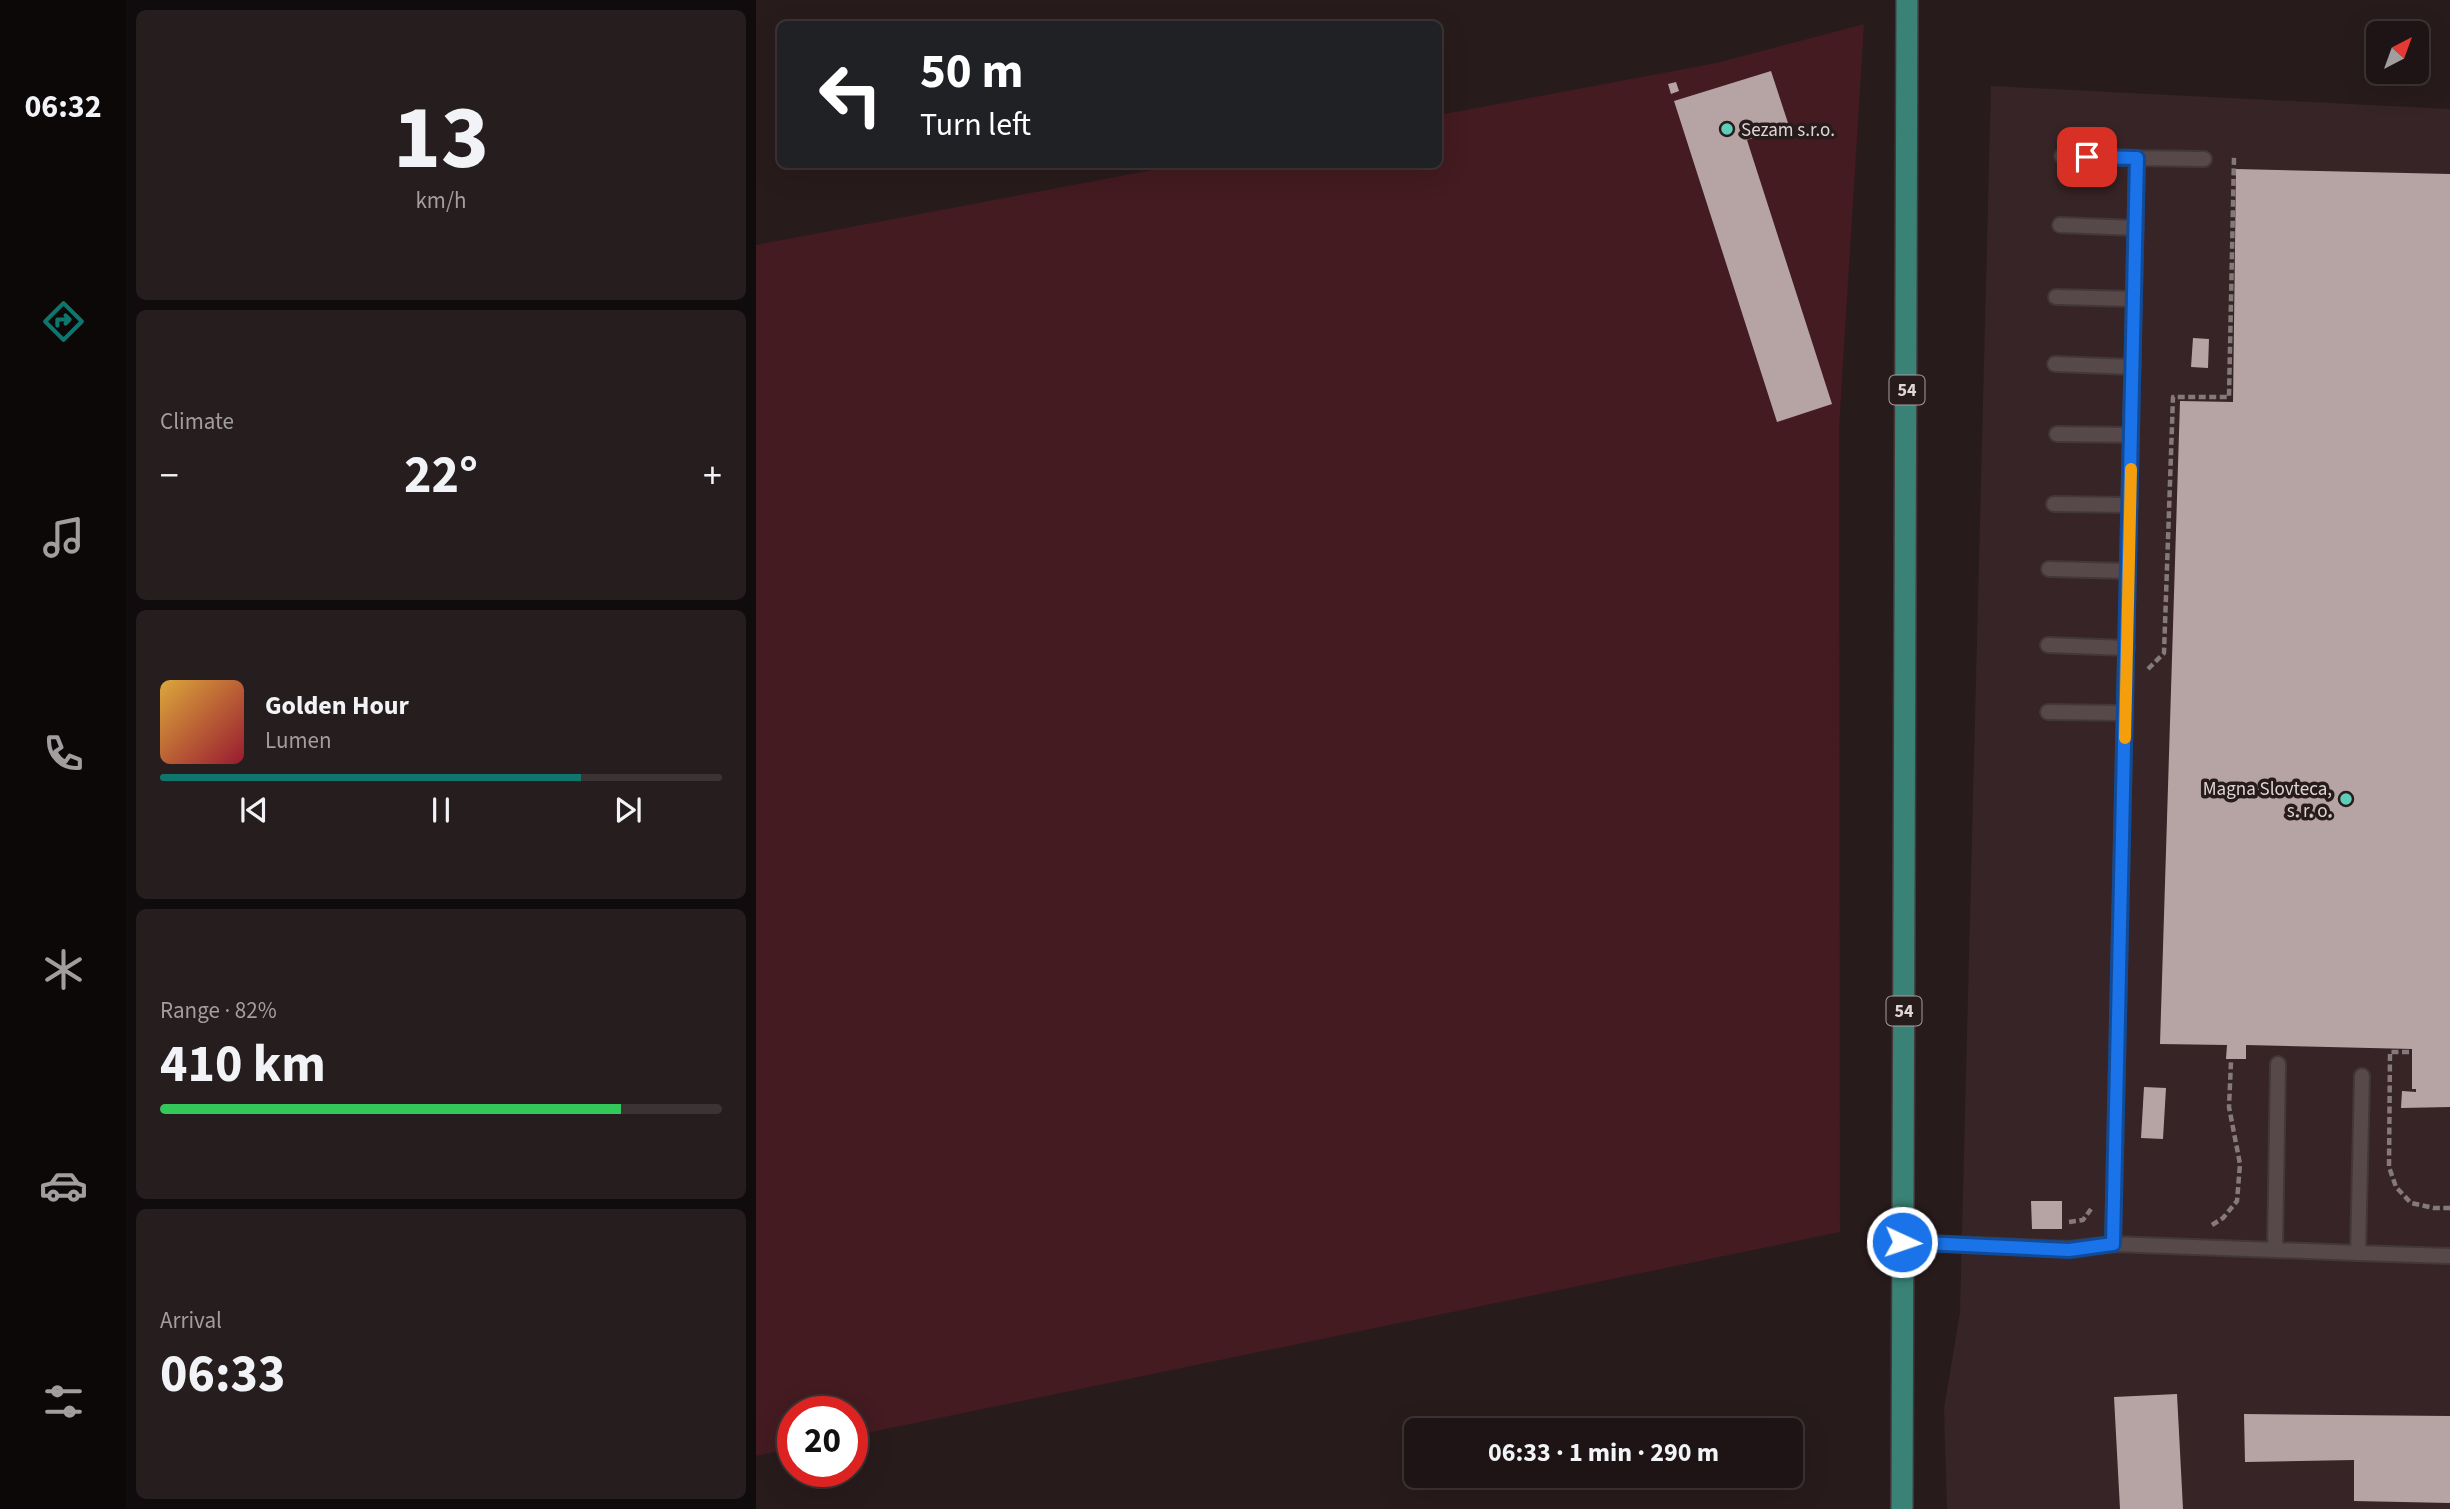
<!DOCTYPE html>
<meta charset="utf-8">
<style>
body{margin:0;font-family:"Source Sans 3",sans-serif;background:#261d1e;color:#f1f3f6;height:100vh;display:flex;flex-direction:column;font-size:26px;white-space:nowrap}
*{box-sizing:border-box;margin:0}
p{font-size:23px;color:#a19ea0}
.icon{flex:none;width:38px;height:38px;fill:none;stroke:currentColor;stroke-width:2;stroke-linecap:round;stroke-linejoin:round}
.map{position:relative;flex:1;overflow:hidden}
.details{display:flex;flex-direction:column;gap:10px;padding:10px;background:#100b0c;width:630px}
.details>*{flex:none}
.guide{position:absolute;left:21px;top:21px;width:665px;height:147px;border-radius:10px;box-shadow:0 7px 28px #0002,0 0 0 2px #3c3334;background:#202124;color:#fff;overflow:hidden}
.needle{width:46px;rotate:41deg}
.tools{position:absolute;left:1610px;top:21px;display:grid;gap:14px}
.tools a{display:grid;place-items:center;width:63px;height:63px;border-radius:10px;background:#1e1415;box-shadow:0 7px 28px #0002,0 0 0 2px #3c3334;font-size:35px}
.speed{position:absolute;left:21px;top:1396px;display:flex;gap:14px;font-size:35px;font-weight:700;text-align:center}
.speed>*{display:grid;place-content:center;width:91px;height:91px;border-radius:50%;background:#1e1415;box-shadow:0 7px 28px #0002,0 0 0 2px #3c3334;line-height:1}
.speed .limit{border:10px solid #d22;background:#fff;color:#111}
.pin{position:absolute;display:grid;place-items:center;width:60px;height:60px;color:#fff;margin:-30px;border-radius:14px;box-shadow:0 4px 10px #0006}
.me{position:absolute;width:77px;margin:-38px;rotate:93deg;stroke-linejoin:round;filter:drop-shadow(0 0 5px #0008)}
.turn{display:flex;align-items:center;gap:24px;height:147px;padding:0 28px;font-size:32px}
.turn .icon{width:91px;height:91px;stroke-width:2.5}
.turn b{display:block;font-size:49px;line-height:60px}
.big{font-size:52px;font-weight:700;line-height:1.1}
.details .card{flex:1;display:flex;flex-direction:column;justify-content:center;gap:10px;min-width:0;padding:0 24px;border-radius:10px;background:#261d1e}
.details .dial{align-items:center;gap:0}
.dial b{font-size:91px;line-height:1}
.song{display:flex;align-items:center;gap:21px}
.cover{width:84px;height:84px;border-radius:10px;background:linear-gradient(135deg,hsl(40 70% 55%),hsl(350 70% 35%))}
.played{height:7px;border-radius:4px;background:linear-gradient(90deg,#0f766e 75%,#3c3334 75%)}
.keys{display:flex;justify-content:space-around;direction:ltr}
.heat{display:flex;justify-content:space-between;align-items:center;font-size:38px;direction:ltr}
.charge{height:10px;border-radius:5px;background:linear-gradient(90deg,#34c759 82%,#3c3334 0)}
.trip{position:absolute;left:648px;top:1418px;width:399px;height:70px;border-radius:10px;background:#1e1415;box-shadow:0 7px 28px #0002,0 0 0 2px #3c3334;font-weight:700;line-height:70px;text-align:center}
main{display:flex;flex:1;min-height:0}
.menu{display:flex;flex-direction:column;width:126px;justify-content:space-around;align-items:center;background:#0c0808;color:#a19ea0}
.menu .icon{width:49px;height:49px}
.menu .active{color:#0f766e}
.menu b{font-size:32px;color:#f1f3f6}
.map>svg:first-child{display:block}
.built{fill:#372426}
.green{fill:#431b20}
.building{fill:#b6a4a5}
.lines{fill:none;stroke-linecap:round;stroke-linejoin:round}
.service-casing{stroke:#423839;stroke-width:18}
.primary-casing{stroke:#423839;stroke-width:24}
.path{stroke:#857a7b;stroke-width:4.5;stroke-dasharray:7 3.5;stroke-linecap:butt}
.service{stroke:#574849;stroke-width:14}
.primary{stroke:#398275;stroke-width:21}
.route-casing{stroke:#114b97;stroke-width:18}
.route{stroke:#1a73e8;stroke-width:12}
.slow{stroke:#f59e0b;stroke-width:12}
.poi-dot{fill:#5eceb8;stroke:#281b1c;stroke-width:2.5}
.labels{text-anchor:middle;stroke-width:7;stroke-linejoin:round;paint-order:stroke}
.shield{fill:#281b1c;stroke:#a89e9e;stroke-width:2}
.shield-label{font-size:18px;font-weight:bold;fill:#dfd6d6}
.poi-label{font-size:19px;fill:#dfd6d6;stroke:#281b1c;text-anchor:start}
</style>
<main>
<nav class="menu">
<b>06:32</b>
<svg class="icon active" aria-label="directions" viewBox="0 0 24 24"><path d="M12 3l9 9-9 9-9-9zM9 14v-3h6M13 9l2 2-2 2"/></svg>
<svg class="icon" aria-label="music" viewBox="0 0 24 24"><path d="M9 18V5l10-2v13"/><circle cx="6" cy="18" r="3"/><circle cx="16" cy="16" r="3"/></svg>
<svg class="icon" aria-label="phone" viewBox="0 0 24 24"><path d="M5 4h4l2 5-3 2q2 4 5 5l2-3 5 2v4C11 20 4 13 5 4z"/></svg>
<svg class="icon" aria-label="climate" viewBox="0 0 24 24"><path d="M12 3v18M4 7l16 10M4 17L20 7"/></svg>
<svg class="icon" aria-label="car" viewBox="0 0 24 24"><path d="M5 17H2v-5l4-1 3-4h7l3 4 3 1v5h-3M9 17h6M6 11h13"/><circle cx="7" cy="17" r="2"/><circle cx="17" cy="17" r="2"/></svg>
<svg class="icon" aria-label="filters" viewBox="0 0 24 24"><path d="M4 7h16M4 17h16"/><circle cx="9" cy="7" r="2"/><circle cx="15" cy="17" r="2"/></svg>
</nav>
<section class="details">
<div class="card dial"><b>13</b><p>km/h</p></div>
<div class="card"><p>Climate</p>
<div class="heat"><a>−</a><b class="big">22°</b><a>+</a></div>
</div>
<div class="card">
<div class="song"><i class="cover"></i><div><b>Golden Hour</b><p>Lumen</p></div></div>
<div class="played"></div>
<div class="keys"><svg class="icon" aria-label="previous" viewBox="0 0 24 24"><path d="M18 5L8 12l10 7zM5 5v14"/></svg><svg class="icon" aria-label="pause" viewBox="0 0 24 24"><path d="M8 5v14M16 5v14"/></svg><svg class="icon" aria-label="next" viewBox="0 0 24 24"><path d="M6 5l10 7-10 7zM19 5v14"/></svg></div>
</div>
<div class="card"><p>Range · 82%</p><b class="big">410 km</b><div class="charge"></div></div>
<div class="card"><p>Arrival</p><b class="big">06:33</b></div>
</section>
<div class="map">
<svg width="1694" height="1509" viewBox="0 0 1694 1509">
<rect width="100%" height="100%" fill="#281b1c"/>
<path class="built" d="M1235,86L1694,109V1509H1191L1188,1409L1204,1312Z"/>
<path class="green" d="M1108,24L1083,428L1084,1232L96,1436V1412H37V1448L0,1456V245L423,165L682,164L683,115L960,63Z"/>
<path class="building" d="M1015,71L1033,126L991,140L1076,404L1021,422L918,101Z
M920,82L923,91L915,94L912,84Z
M1480,169L1694,174V1107L1645,1108L1646,1091L1660,1092V1089H1656V1049L1490,1045V1059H1470L1471,1045L1404,1044L1424,401L1477,402Z
M1437,338L1453,339L1452,368L1435,367Z
M1388,1087L1410,1088L1407,1139L1385,1138Z
M1275,1201H1306V1229H1276Z
M1421,1394L1427,1509H1364L1358,1397Z
M1488,1414L1694,1416V1503L1598,1501V1460L1489,1462Z"/>
<g class="lines">
<defs>
<path id="service" d="M1306,156L1381,158L1357,1244
M1381,158L1448,159
M1304,225L1380,228
M1300,297L1378,299
M1299,364L1377,367
M1301,434L1375,435
M1298,504L1374,505
M1293,569L1372,571
M1292,645L1371,648
M1292,712L1369,713
M1146,1242L1313,1249L1357,1244L1602,1253L1606,1076
M1519,1250L1522,1064
M1602,1253L1694,1256"/>
<path id="primary" d="M1146,1509L1151,0"/>
</defs>
<use href="#service" class="service-casing"/>
<use href="#primary" class="primary-casing"/>
<path class="path" d="M1392,669L1408,653L1417,397H1473L1478,157
M1653,1052H1634L1633,1167L1640,1187L1655,1203L1678,1208H1694
M1313,1222L1327,1220L1335,1209
M1456,1225L1467,1218L1481,1201L1484,1164L1473,1107L1475,1062"/>
<use href="#service" class="service"/>
<use href="#primary" class="primary"/>
</g>
<g class="lines">
<defs>
<path id="route" d="M1146,1242L1313,1250L1357,1244L1381,158L1331,157"/>
</defs>
<use href="#route" class="route-casing"/>
<use href="#route" class="route"/>
<path class="slow" d="M1369,738L1375,469"/>
</g>
<g class="poi-dot">
<circle cx="971" cy="129" r="7"/>
<circle cx="1590" cy="799" r="7"/>
</g>
<g class="labels">
<g class="shield">
<rect x="1133.5" y="375.5" width="35" height="29" rx="5"/>
<rect x="1130.5" y="996.5" width="35" height="29" rx="5"/>
</g>
<g class="shield-label">
<text x="1151" y="396">54</text>
<text x="1148" y="1017">54</text>
</g>
<g class="poi-label">
<text x="985" y="136">Sezam s.r.o.</text>
<text x="1576" y="795" text-anchor="end">Magna Slovteca,<tspan x="1576" dy="22">s. r. o.</tspan></text>
</g>
</g>
</svg>
<div class="tools">
<a><svg class="needle" viewBox="-14 -14 28 28"><path d="M0-13l5 13h-10z" fill="#e53935"/><path d="M0 13l5-13h-10z" fill="#a19ea0"/></svg></a>
</div>
<div class="speed"><div class="limit">20</div></div>
<div class="pin" style="left:1331px;top:157px;background:#d93025"><svg class="icon" aria-label="arrive" viewBox="0 0 24 24"><path d="M6 21V4h12l-3 4 3 4H6"/></svg></div>
<svg class="me" style="left:1146px;top:1242px" viewBox="-20 -20 40 40"><circle r="17" fill="#1a73e8" stroke="#fff" stroke-width="3"/><path d="M0-11L8 9 0 5-8 9z" fill="#fff"/></svg>
<div class="trip">06:33 · 1 min · 290 m</div>
<div class="guide">
<div class="turn"><svg class="icon" aria-label="left" viewBox="0 0 24 24"><path d="M17 20v-9H6M10 6l-5 5 5 5"/></svg><div><b>50 m</b>Turn left</div></div>
</div>
</div>
</main>
